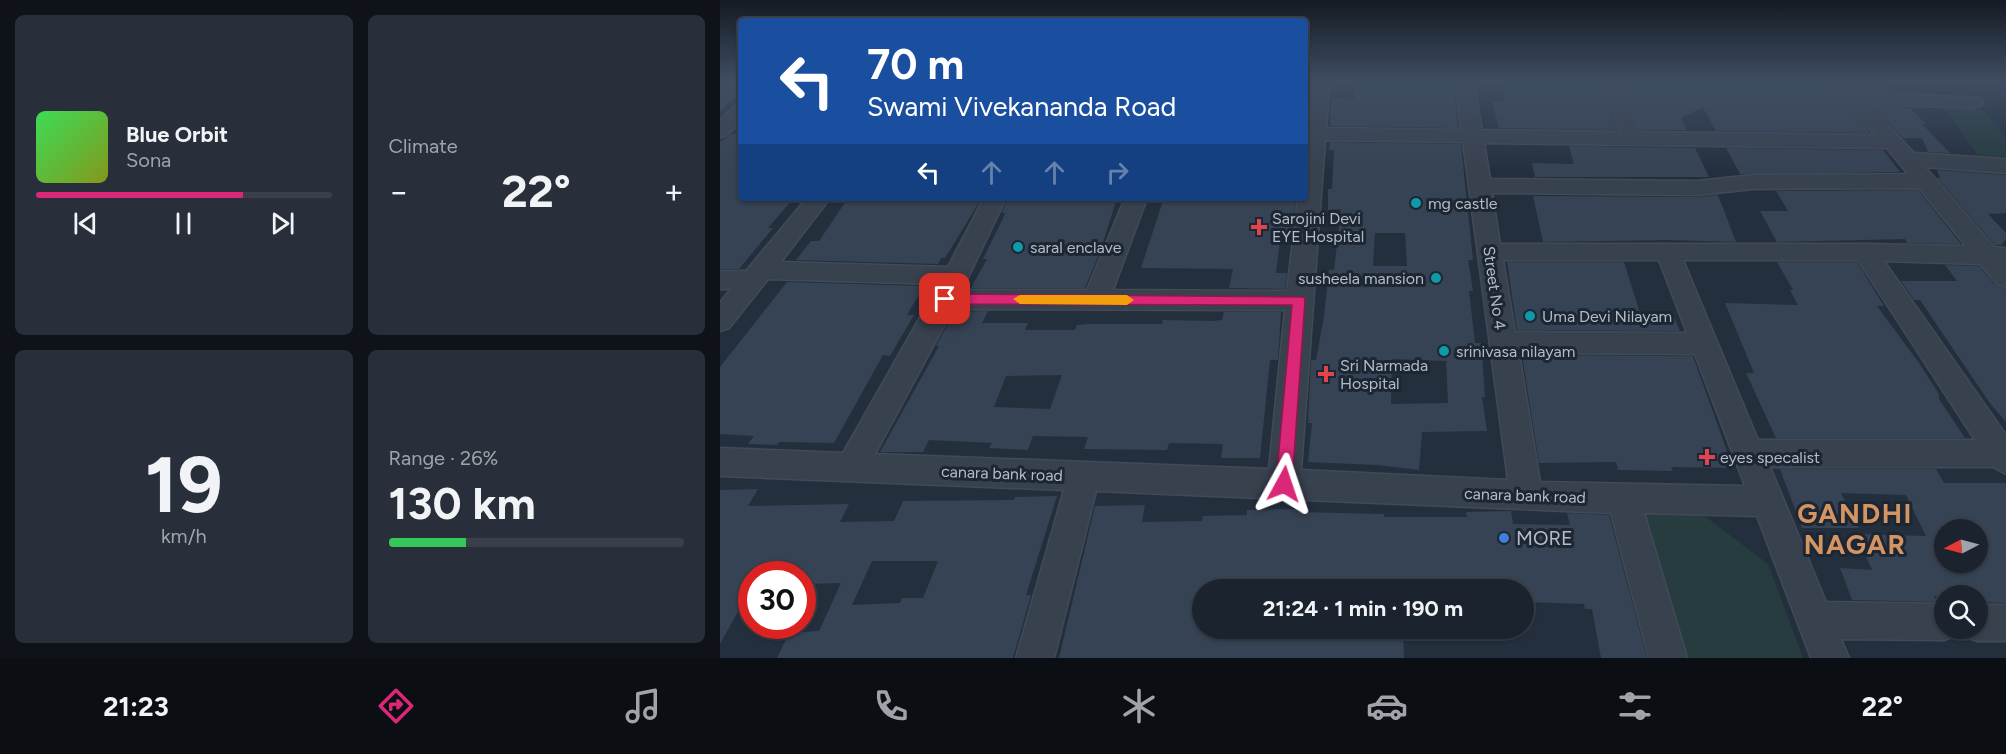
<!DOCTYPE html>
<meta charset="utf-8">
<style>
body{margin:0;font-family:Figtree,sans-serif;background:#282f3a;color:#f1f3f6;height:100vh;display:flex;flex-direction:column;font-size:22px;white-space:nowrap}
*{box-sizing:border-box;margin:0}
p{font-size:20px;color:#a0a4aa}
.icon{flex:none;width:33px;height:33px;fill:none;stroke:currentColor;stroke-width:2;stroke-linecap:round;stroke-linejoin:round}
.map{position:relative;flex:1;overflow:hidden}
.sheet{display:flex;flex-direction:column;gap:15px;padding:15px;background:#0f1319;width:720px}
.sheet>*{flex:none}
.guide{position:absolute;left:18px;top:18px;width:570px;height:183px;border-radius:6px;box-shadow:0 2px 4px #0004,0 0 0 2px #39404a;background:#1a4fa0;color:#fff;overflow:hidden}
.needle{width:39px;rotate:264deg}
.fabs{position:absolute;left:1214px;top:519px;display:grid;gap:12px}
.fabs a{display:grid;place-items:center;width:54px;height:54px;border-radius:50%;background:#1b232e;box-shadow:0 2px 4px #0004,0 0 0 2px #39404a;font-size:30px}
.speed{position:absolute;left:18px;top:561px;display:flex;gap:12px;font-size:30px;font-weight:700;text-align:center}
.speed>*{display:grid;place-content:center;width:78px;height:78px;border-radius:50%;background:#1b232e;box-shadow:0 2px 4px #0004,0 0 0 2px #39404a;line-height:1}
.speed .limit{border:9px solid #d22;background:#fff;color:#111}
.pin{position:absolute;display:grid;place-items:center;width:51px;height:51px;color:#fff;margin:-26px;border-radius:12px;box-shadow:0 3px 9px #0006}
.me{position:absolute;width:66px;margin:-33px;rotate:5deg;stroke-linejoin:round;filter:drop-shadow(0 0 4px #0008)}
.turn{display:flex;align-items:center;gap:21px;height:126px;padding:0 30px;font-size:27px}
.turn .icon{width:78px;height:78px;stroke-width:2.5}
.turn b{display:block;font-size:42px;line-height:51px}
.lanes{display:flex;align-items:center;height:57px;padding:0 30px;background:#0003;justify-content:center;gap:30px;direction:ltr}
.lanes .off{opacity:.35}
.big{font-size:45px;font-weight:700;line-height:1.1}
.sheet .card{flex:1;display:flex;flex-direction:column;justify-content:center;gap:9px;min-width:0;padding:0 21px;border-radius:9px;background:#282f3a}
.sheet .dial{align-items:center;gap:0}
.dial b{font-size:78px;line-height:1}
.song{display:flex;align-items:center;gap:18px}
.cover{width:72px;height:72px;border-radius:9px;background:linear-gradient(135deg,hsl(130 70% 55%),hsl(70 70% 35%))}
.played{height:6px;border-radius:3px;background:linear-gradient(90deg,#db2777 70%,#39404a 70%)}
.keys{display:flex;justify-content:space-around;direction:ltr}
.heat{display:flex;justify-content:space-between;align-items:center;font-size:33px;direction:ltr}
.charge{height:9px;border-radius:4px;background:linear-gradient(90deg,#34c759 26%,#39404a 0)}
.sheet .tiles{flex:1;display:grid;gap:15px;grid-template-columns:repeat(2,1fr)}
.trip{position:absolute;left:472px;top:579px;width:342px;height:60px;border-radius:30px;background:#1b232e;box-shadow:0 2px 4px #0004,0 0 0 2px #39404a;font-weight:700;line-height:60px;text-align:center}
.menu{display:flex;height:96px;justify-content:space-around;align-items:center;background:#0b0e12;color:#a0a4aa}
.menu .icon{width:42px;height:42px}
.menu .on{color:#db2777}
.menu b{font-size:27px;color:#f1f3f6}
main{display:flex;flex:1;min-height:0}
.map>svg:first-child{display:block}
.green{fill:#263c3f}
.building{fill:#364354;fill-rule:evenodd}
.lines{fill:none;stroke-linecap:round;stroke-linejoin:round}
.minor-casing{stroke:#414a57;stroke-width:3}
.minor{fill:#38414e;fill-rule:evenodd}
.route{fill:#db2777;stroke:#8e194d;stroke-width:1.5}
.slow{fill:#f59e0b}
.culture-dot{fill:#0f9aa8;stroke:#1d2633;stroke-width:2}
.health-dot{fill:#e0444e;stroke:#1d2633;stroke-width:2}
.shop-dot{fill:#3f7fe0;stroke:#1d2633;stroke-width:2}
.labels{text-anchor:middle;stroke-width:6;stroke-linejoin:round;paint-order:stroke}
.poi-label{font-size:16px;fill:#b4bcc9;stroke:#1d2633;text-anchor:start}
.street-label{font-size:16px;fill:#b4bcc9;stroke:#1d2633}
.near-poi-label{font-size:20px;fill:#b4bcc9;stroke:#1d2633;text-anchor:start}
.near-district-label{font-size:27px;font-weight:bold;letter-spacing:1.5px;fill:#d59563;stroke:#1d2633}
</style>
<main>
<section class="sheet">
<div class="tiles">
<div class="card">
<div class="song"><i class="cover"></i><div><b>Blue Orbit</b><p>Sona</p></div></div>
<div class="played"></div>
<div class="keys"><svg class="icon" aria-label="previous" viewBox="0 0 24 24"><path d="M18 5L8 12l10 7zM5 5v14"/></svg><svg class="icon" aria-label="pause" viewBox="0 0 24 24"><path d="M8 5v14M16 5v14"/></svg><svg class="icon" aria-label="next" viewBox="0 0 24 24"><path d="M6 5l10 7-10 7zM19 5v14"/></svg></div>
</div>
<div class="card"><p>Climate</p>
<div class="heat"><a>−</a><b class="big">22°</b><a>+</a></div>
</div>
<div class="card dial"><b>19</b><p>km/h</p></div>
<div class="card"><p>Range · 26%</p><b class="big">130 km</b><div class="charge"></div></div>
</div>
</section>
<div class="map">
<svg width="1286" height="658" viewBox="0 0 1286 658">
<rect width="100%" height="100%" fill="#242f3e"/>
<path class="green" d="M1223,107L1264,110L1286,138V157L1258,155Z
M917,511H978L1048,564L1083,658H959Z"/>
<path class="building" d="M0,80H21V92L0,111Z
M634,80H733L738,128L610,126L611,98L635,99Z
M916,80H1102L1150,133L996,131L983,107L961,118L967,130H923L902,84L918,83Z
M1127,80H1163L1174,92L1137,90Z
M781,81L878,84L898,130L779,128L772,102H785Z
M1153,106L1190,108L1206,124H1202L1230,153L1208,152L1202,138H1183Z
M12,134H21V198L73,199L48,228H53L19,269H0V142Z
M610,142L741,144L753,260H748L753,291H749L755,343H761L765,397H762L767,431L702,432L699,470L657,465L588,462L592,423H588L591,360H596L604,316L609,270H614L621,209L608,210V189H612L614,150H609ZM655,233H685L687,266H653ZM672,359L726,361L728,403L671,404Z
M849,146L975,148L989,177H815L812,163L854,164Z
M1006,148L1163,150L1180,172L1020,174Z
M1217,170L1286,175V213L1268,214L1286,233V239L1281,245H1275L1217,178H1220Z
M1198,190L1241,244L1187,243L1185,239L1057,242L1040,211H1068L1056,191Z
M998,195L1016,242L948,240L823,242L813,196L977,197Z
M295,198H397L380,252L365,288H251L267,259H263L285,214L282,212L287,201H294Z
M444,198H576L571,240H560L556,273H567L565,289L509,288L513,269L421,268Z
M210,200L260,201L225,258H221L218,264L76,260L91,241H99L126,201Z
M787,262H904L920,313L952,312L960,331L797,330Z
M1057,262H1137L1164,306H1157L1199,363L1219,394V399L1245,438H1056L1026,373H1034L1005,303L1078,305L1070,290H1073Z
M1225,265L1259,266L1275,285L1286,289V422L1269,402L1200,300H1194L1181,281H1237Z
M67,282L204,286L187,315H194L170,356L163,355L114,443L59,442L57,445L28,444L34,436L0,434V367Z
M268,311L262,323H308L305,330H355L357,325L369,324H442L443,320L493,321L502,320L504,312H561L558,360H550L540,458H501L503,444L449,443L447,450L364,449L368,437L313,436L308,450L269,448L272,443L209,440L203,452H160L219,346H216L234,312ZM342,375L330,409L274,407L286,376Z
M802,355L973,356L1013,468L951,467L953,471L898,470L896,462L819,463Z
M1060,469H1216L1224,483H1286V603L1257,602V596H1214L1217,602L1132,600L1120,568L1152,570L1136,534L1206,536L1186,495L1121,493L1139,528H1082ZM1224,530H1257V562H1224Z
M38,489L28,506L129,504L120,522L174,521L183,501L294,500L295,497L337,496L306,595H311L293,658H57L69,633L99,631L121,583L82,584V574H32V586L0,644V490ZM152,561H218L203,598H182L180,603L132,605Z
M425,505L422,522L482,521L483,516L527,515V510L577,509V512L664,514V517H747L746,512L791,511L793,524L850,525L847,513L889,515L927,658H881L872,609H865L864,604L804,602V590H589L590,583L543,585V590L483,589V628H683L684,658H339L375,506Z"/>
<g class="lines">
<defs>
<path id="minor" d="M592,80H610L606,128L741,130L735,80H753L762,130L901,132L879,80H898L922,132L1155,135L1104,80H1124L1136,92L1260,98L1263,102L1260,106L1253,108L1148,104L1194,153L1286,159V173L1205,167L1274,247L1286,248V287L1277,284L1260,264L1164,261L1286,435V474L1273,467H1050L1106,602L1224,604V628H1240L1237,635L1224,640L1121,639L1129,658H1091L1037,516L924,513L967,658H929L891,513L376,491L334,658H296L344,490L0,476V448L123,453L219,284L48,279L9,328L0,331V303L11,289H0V271H26L87,198H110L61,262L228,267L264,198H286L242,290H367L405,198H427L393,290L567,291L578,198H585V137ZM605,140L743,142L788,480L581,470ZM764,143L1167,148L1188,174L1033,175L977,181L770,179ZM1199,188L1246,246L1145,244H780L772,193L977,195L1033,189ZM783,260H939L967,333L795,332ZM963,260H1138L1255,440H1038ZM233,309L565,310L549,469L155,454ZM799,353L975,354L1025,486L820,482Z
M21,105V122L7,135L0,137V120L14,107Z
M1257,605H1286V641H1257L1244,636L1241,628H1257Z"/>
</defs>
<use href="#minor" class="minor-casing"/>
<use href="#minor" class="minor"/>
</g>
<linearGradient id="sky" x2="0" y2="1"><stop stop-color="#141a22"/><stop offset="0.47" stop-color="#3f4d63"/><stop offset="1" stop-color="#3f4d63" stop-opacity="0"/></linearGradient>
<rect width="1286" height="172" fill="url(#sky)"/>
<path class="route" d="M225,294L584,297L585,301L572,484L570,489L564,491L558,489L556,484L572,305L225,304L218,299Z"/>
<path class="slow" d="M300,295H407L414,300L407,305L300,304L293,299Z"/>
<g class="culture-dot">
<circle cx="696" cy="203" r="6"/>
<circle cx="298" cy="247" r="6"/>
<circle cx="716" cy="278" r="6"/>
<circle cx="810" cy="316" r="6"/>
<circle cx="724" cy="351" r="6"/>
</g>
<g class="health-dot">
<path d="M536 218h6v6h6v6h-6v6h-6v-6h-6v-6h6z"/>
<path d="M603 365h6v6h6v6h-6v6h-6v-6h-6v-6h6z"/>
<path d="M984 448h6v6h6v6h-6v6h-6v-6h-6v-6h6z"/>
</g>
<circle class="shop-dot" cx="784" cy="538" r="6"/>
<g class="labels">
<g class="poi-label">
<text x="708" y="209">mg castle</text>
<text x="552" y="224">Sarojini Devi<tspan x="552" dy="18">EYE Hospital</tspan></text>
<text x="310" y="253">saral enclave</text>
<text x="704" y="284" text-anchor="end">susheela mansion</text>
<text x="822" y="322">Uma Devi Nilayam</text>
<text x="736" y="357">srinivasa nilayam</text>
<text x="620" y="371">Sri Narmada<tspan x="620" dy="18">Hospital</tspan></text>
<text x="1000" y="463">eyes specalist</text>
</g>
<g class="street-label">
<text transform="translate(775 288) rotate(82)" y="6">Street No 4</text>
<text transform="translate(282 473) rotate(2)" y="6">canara bank road</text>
<text transform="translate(805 495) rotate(2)" y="6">canara bank road</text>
</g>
<g class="near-poi-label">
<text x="796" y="545">MORE</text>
</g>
<g class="near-district-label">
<text x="1135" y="523">GANDHI<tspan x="1135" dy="31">NAGAR</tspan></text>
</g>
</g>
</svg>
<div class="fabs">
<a><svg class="needle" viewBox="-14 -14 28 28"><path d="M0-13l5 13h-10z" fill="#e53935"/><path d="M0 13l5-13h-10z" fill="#a0a4aa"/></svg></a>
<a><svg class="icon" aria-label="search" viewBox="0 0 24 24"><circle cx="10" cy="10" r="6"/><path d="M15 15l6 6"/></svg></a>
</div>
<div class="speed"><div class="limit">30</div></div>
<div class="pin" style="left:225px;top:299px;background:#d93025"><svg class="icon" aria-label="arrive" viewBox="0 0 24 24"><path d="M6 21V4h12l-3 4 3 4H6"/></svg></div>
<svg class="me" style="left:564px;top:484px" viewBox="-20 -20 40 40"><path d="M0-17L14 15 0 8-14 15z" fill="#db2777" stroke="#fff" stroke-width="4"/></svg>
<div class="trip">21:24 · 1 min · 190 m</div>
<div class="guide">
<div class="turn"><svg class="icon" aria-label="left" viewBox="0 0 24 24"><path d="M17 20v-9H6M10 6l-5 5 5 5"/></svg><div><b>70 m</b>Swami Vivekananda Road</div></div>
<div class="lanes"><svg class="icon" aria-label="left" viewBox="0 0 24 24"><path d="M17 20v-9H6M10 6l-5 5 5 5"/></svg><svg class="icon off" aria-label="ahead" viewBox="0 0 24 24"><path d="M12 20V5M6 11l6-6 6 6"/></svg><svg class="icon off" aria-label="ahead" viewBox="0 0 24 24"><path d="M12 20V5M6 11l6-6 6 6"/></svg><svg class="icon off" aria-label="right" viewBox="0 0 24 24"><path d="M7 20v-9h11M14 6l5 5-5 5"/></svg></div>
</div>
</div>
</main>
<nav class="menu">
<b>21:23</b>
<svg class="icon on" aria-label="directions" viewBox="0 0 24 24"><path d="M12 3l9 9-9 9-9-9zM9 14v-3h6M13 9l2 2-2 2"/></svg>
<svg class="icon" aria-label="music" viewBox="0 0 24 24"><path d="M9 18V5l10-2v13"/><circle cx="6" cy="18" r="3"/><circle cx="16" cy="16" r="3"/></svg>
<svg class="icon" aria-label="phone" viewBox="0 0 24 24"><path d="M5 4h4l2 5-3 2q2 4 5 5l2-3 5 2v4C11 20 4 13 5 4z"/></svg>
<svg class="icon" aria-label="climate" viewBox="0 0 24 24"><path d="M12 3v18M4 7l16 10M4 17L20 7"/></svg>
<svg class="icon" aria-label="car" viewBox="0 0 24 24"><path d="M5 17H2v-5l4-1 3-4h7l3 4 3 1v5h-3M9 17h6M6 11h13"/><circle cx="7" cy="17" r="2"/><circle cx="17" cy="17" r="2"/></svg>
<svg class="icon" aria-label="filters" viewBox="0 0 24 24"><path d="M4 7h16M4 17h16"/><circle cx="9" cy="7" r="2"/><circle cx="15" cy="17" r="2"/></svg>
<b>22°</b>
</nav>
